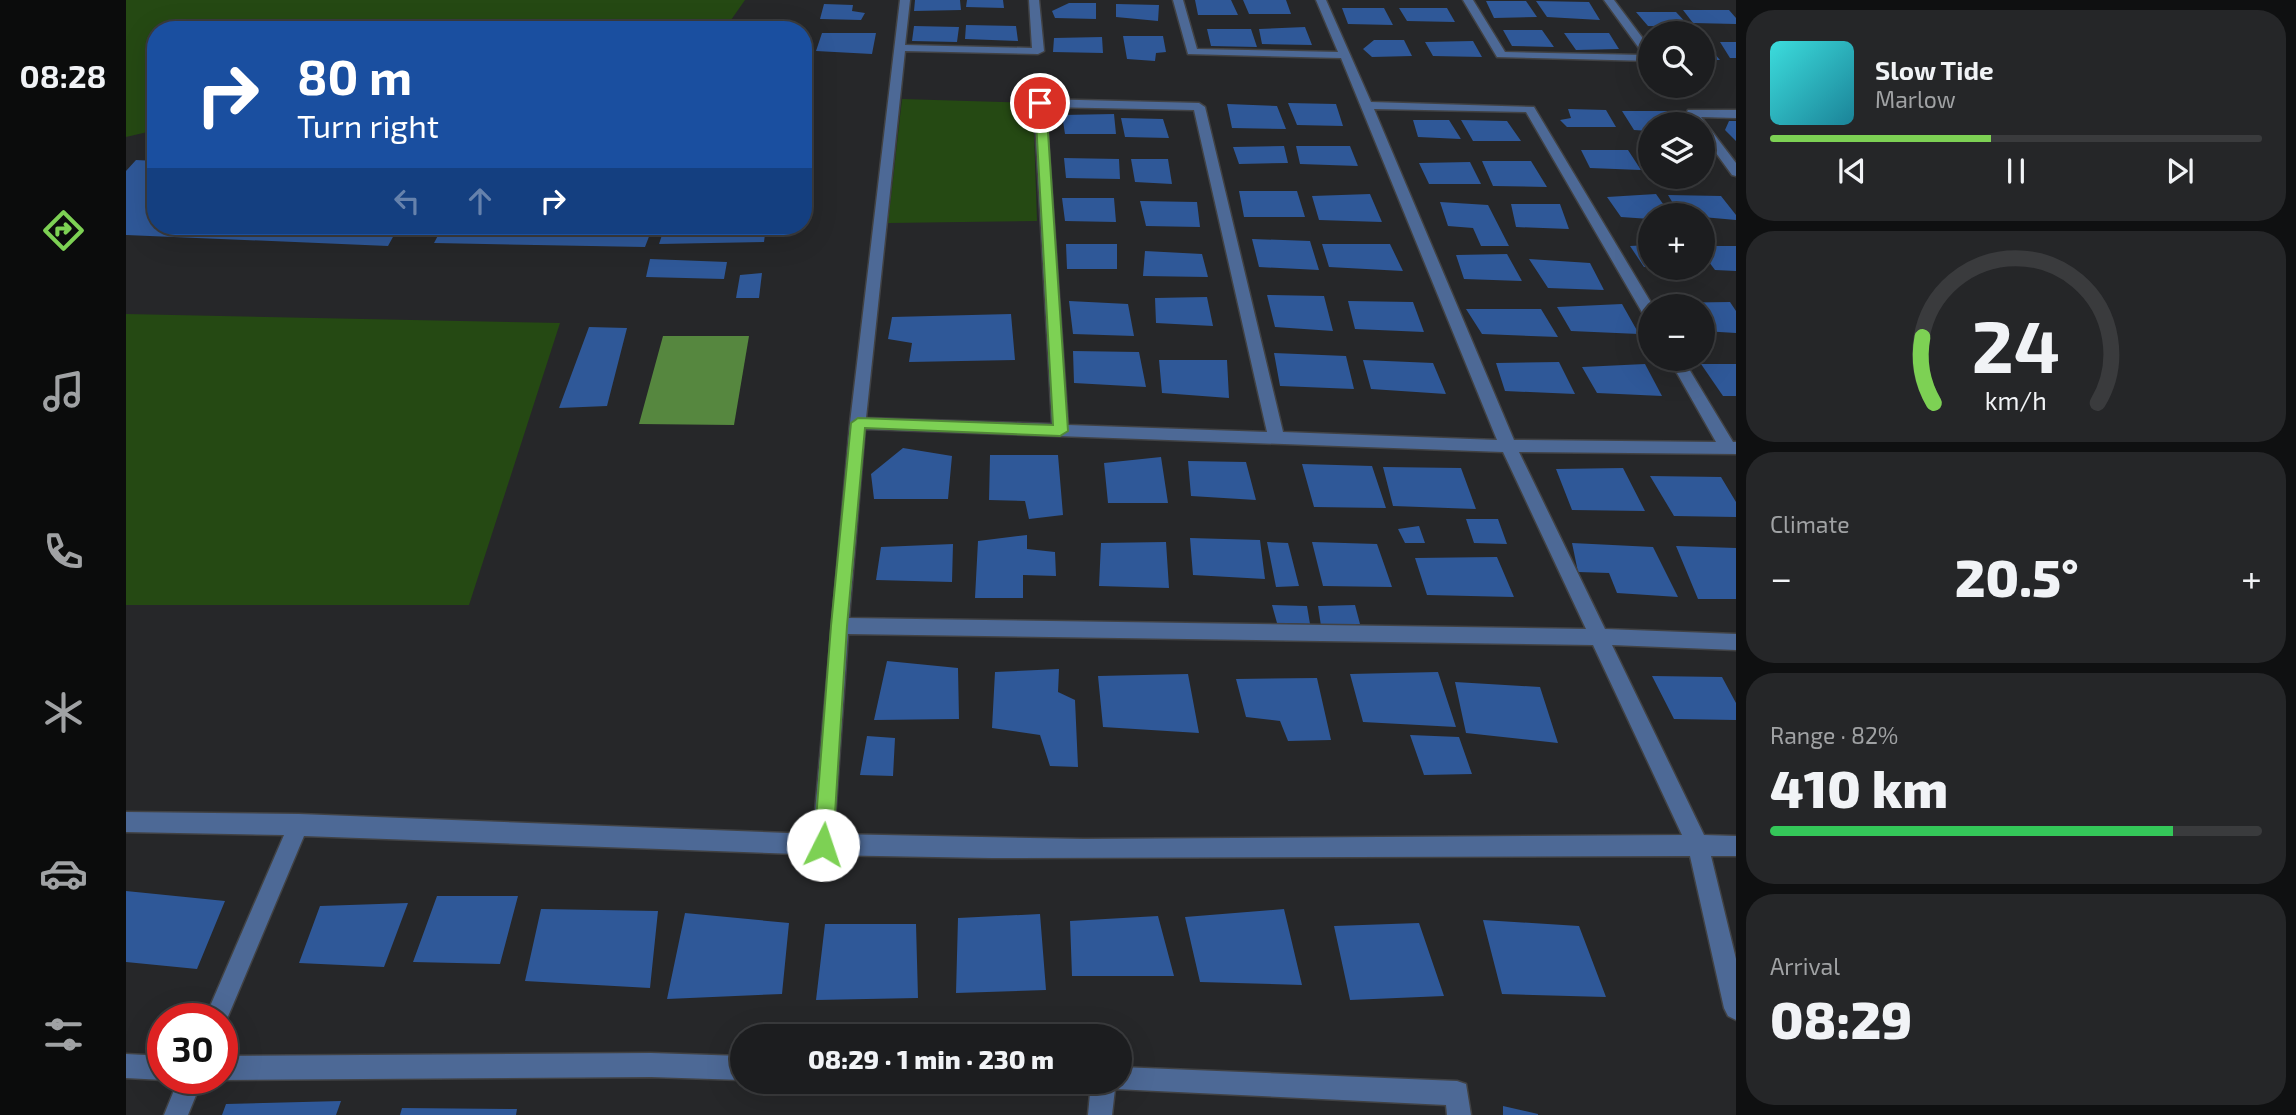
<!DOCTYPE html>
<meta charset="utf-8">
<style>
body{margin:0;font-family:"Exo 2",sans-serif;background:#252628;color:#f1f3f6;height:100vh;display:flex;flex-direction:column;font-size:26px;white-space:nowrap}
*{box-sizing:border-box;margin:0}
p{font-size:23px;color:#a0a2a4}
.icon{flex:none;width:38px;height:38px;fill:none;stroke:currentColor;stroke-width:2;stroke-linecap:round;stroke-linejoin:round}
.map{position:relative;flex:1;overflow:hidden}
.drawer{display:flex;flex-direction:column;gap:10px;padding:10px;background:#0f1011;width:560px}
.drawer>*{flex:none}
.banner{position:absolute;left:21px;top:21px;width:665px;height:214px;border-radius:28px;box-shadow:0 7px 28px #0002,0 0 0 2px #3a3b3d;background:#1a4fa0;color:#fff;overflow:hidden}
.buttons{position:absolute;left:1512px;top:21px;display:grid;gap:14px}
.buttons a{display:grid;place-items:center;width:77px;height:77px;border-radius:50%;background:#1c1d1f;box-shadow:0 7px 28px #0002,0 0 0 2px #3a3b3d;font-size:35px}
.speed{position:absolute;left:21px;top:1003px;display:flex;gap:14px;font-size:35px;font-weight:700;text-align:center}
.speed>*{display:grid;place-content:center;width:91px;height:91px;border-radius:50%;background:#1c1d1f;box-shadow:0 7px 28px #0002,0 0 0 2px #3a3b3d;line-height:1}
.speed .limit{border:10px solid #d22;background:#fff;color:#111}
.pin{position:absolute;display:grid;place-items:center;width:60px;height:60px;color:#fff;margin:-30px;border:4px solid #fff;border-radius:50%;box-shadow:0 2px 7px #0007}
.me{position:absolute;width:77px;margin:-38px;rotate:4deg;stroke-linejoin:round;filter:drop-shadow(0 0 5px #0008)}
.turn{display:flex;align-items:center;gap:24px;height:147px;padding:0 35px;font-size:32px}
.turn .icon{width:91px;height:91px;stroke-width:2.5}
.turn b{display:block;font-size:49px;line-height:60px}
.lanes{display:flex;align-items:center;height:66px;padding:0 35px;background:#0003;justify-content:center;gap:35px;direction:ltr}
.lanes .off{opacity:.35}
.big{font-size:52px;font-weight:800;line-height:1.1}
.drawer .tile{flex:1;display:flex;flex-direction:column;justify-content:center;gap:10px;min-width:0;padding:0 24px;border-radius:28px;background:#252628}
.drawer .dial{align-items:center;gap:0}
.dial svg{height:182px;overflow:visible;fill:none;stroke:#3a3b3d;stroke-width:7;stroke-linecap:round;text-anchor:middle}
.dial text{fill:#f1f3f6;stroke:none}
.song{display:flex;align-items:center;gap:21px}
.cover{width:84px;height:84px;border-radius:10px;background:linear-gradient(135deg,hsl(180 70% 55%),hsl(190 70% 35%))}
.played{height:7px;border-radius:4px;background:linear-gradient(90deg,#7dd154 45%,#3a3b3d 45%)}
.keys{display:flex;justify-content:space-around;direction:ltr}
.heat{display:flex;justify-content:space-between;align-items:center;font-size:38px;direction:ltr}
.charge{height:10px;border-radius:5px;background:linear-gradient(90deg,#34c759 82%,#3a3b3d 0)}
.trip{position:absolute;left:604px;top:1024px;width:402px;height:70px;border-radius:35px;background:#1c1d1f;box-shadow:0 7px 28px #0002,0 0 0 2px #3a3b3d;font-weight:800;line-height:70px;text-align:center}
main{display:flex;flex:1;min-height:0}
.dock{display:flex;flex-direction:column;width:126px;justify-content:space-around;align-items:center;background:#0b0c0c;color:#a0a2a4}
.dock .icon{width:49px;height:49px}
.dock .selected{color:#7dd154}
.dock b{font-size:32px;color:#f1f3f6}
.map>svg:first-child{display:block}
.green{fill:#254913}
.water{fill:#56873f}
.building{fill:#2f5898}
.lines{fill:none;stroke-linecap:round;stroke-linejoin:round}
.minor-casing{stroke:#414244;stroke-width:3}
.minor{fill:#4d6996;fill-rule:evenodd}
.route{fill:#7dd154;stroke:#518837;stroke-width:2}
</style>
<main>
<nav class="dock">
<b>08:28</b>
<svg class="icon selected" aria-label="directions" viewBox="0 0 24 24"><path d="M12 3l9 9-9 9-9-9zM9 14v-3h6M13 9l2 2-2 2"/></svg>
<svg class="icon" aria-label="music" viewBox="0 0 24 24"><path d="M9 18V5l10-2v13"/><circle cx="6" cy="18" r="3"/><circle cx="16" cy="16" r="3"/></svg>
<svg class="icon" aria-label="phone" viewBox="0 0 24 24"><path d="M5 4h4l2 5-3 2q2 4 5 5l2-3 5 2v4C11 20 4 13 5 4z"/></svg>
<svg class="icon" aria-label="climate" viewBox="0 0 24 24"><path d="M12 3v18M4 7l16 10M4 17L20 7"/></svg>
<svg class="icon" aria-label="car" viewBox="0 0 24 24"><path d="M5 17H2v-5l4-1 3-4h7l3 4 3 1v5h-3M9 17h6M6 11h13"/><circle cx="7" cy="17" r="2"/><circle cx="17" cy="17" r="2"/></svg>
<svg class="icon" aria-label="filters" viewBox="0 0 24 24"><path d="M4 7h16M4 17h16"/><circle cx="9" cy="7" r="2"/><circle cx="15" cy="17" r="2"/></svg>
</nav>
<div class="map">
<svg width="1610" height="1115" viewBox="0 0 1610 1115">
<rect width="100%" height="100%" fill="#262729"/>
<path class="green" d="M0,0H619L598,30H30V130L0,137Z
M776,99L907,103L911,221L762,223Z
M0,314L434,323L343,605H0Z"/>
<path class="water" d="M537,336H623L608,425L513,424Z"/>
<path class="building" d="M789,0H834L835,10L788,11Z
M841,0H877L878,8L840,7Z
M1069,0H1105L1112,15H1072Z
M1117,0H1160L1165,14H1123Z
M1360,1H1400L1411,17L1368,18Z
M1410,1L1463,2L1474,20L1421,17Z
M943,3H970V19L929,18L926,11Z
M698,4L727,5L726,11L739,13L735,20L694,19Z
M990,4L1033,5L1032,21L990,17Z
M1216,8H1258L1267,25L1222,24Z
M1273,8H1321L1329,22L1281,21Z
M1557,10H1603L1610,18V24L1567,23Z
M1510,12H1550L1564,27L1522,26Z
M840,25L890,26L892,41L839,39Z
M788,26L833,27L831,42L786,41Z
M1179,27L1186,45L1136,44L1133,29Z
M1081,29H1125L1131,47L1085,46Z
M1377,30H1416L1428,47L1386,46Z
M696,33H750L746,54L690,51Z
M1438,33H1483L1493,49L1450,50Z
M997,36H1037L1040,52L1030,53L1029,61L1001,59Z
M976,37L977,53L927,52L928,38Z
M1248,40H1278L1286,56L1246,57L1237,49Z
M1347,41L1356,57L1307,56L1299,42Z
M1594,42H1610V58H1604Z
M1577,44H1580L1594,60H1577Z
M1162,103L1210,104L1217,126L1171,125Z
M1101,104L1151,106L1160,129L1106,128Z
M1442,109L1480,110L1490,127H1441L1434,120L1445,118Z
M1496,111H1541L1551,124H1524V131L1508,130Z
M988,114L990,134H939L936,115Z
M995,118L1037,119L1043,138L999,137Z
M1287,120H1323L1335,139L1292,137Z
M1335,120L1381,121L1395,141H1347Z
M1603,121H1610V141L1599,130Z
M1158,146L1162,163L1113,164L1107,147Z
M1170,146H1224L1232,166L1174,164Z
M1455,150H1502L1515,170L1464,168Z
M938,158L993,159L994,179L940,178Z
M1005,159H1042L1046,184L1009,182Z
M10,160L30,161V226H273L262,246L0,235V171Z
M1356,161H1405L1421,187L1367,186Z
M1344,162L1355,184H1303L1293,163Z
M1113,191H1171L1179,217H1118Z
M1244,194L1256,222L1193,220L1186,196Z
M1530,194L1545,215H1524V219L1495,217L1481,197Z
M1542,195L1595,196L1610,215V220L1554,215Z
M936,198H988L990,222L939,221Z
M1014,201L1071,202L1074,227L1020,226Z
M1314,202L1362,205L1383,246H1355L1347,228L1322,226Z
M1385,204H1434L1443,229L1390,227Z
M317,226H527L519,247L308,243Z
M539,226H640L638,242L533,244Z
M1126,239L1184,241L1193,270L1133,267Z
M940,244H991V269H941Z
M1196,244H1264L1277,271L1203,267Z
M1524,245V267H1518L1504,246Z
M1577,246H1610V271L1589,270L1577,254Z
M1019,251L1076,254L1082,277L1017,276Z
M1381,254L1396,281L1338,279L1330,255Z
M524,259L601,262L598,279L520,277Z
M1403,259L1464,263L1478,290L1422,288Z
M636,273L633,298H610L614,275Z
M1141,295L1198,296L1207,331L1149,327Z
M1081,297L1087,326L1030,323L1029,298Z
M943,301L1002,304L1008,336L947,334Z
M1222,301L1287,302L1298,332L1229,329Z
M1604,302L1610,311V333L1577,331V306H1535L1533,303Z
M1496,304L1513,334L1445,331L1431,307Z
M1340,309H1415L1432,337L1356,334Z
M885,314L889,360L783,362L786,343L762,339L766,317Z
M463,327L501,328L481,406L433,408Z
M947,351L1013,352L1020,387L948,383Z
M1148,353L1220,356L1228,389L1154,386Z
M1033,360H1101L1103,398L1036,393Z
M1237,360L1307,363L1320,394L1245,389Z
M1433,362L1449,394L1379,391L1370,363Z
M1519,364L1536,396L1471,393L1456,367Z
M1575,364H1610V396H1597Z
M777,448L826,456L822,499H748L745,474Z
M864,455H932L937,515L903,519L899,501L863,500Z
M1035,457L1042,503H982L978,463Z
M1062,461L1120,462L1130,500L1065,496Z
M1176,464L1246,466L1260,508L1188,507Z
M1257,467L1335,468L1350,509L1267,506Z
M1497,468L1519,511L1446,510L1430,469Z
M1524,476L1595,477L1610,502V517L1548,516Z
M1340,519H1372L1381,544L1348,543Z
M1293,526L1299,543H1279L1272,529Z
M901,535V549L929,552L930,576L897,575V598H849L852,541Z
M1064,538L1134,540L1139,579L1067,575Z
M1040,542L1043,588L973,586L975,543Z
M1141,542L1162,543L1173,586L1150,587Z
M1186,542L1251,544L1266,587L1197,586Z
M1446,543L1527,547L1552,597L1491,593L1483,573L1452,572Z
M827,544L826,582L750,580L755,547Z
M1550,546L1610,548V599H1572Z
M1371,557L1388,597L1301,595L1289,558Z
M1146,605L1181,606L1184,624L1151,623Z
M1229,605L1234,624L1195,626L1192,606Z
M761,661L832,668L833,719L748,720Z
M933,669L932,692L949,700L952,767L924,766L914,735L866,728L869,672Z
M1312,672L1330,727L1237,722L1224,674Z
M1062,674L1073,733L977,727L972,676Z
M1526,676L1596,677L1610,703V720L1548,719Z
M1191,678L1205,740L1162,741L1154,721L1120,717L1110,679Z
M1329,682L1414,687L1432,743L1340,733Z
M1284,735L1333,737L1346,774L1298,775Z
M741,736L769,738L767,776L734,775Z
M0,891L99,901L71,969L0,962Z
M311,896H392L374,964L287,962Z
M282,903L258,967L173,963L194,906Z
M415,909L532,911L524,988L399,981Z
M1158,909L1176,985L1074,982L1059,917Z
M559,913L663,923L656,994L541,999Z
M914,914L920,990L830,993L832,918Z
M1032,916L1048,976H946L944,921Z
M1357,920L1453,926L1480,997L1376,994Z
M1293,923L1318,996L1224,1000L1208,926Z
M699,924H790L792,998L690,1000Z
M215,1101L210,1115H96L100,1104Z
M1377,1106L1412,1114V1115H1377Z
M276,1108L391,1109L390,1115H274Z"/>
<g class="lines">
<defs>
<path id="minor" d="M774,0H784L779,45L906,48L903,0H913L918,51L912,54L779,51L740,418L926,424L908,103L914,99L1073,103L1079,107L1157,432L1371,440L1215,58L1062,54L1047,0H1057L1071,49L1212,52L1190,0H1200L1245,102L1408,107L1527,306H1524V319L1517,314L1400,112L1248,109L1388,440L1590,442L1543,359H1557L1607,442H1610V454L1393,452L1479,629L1610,634V650L1486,645L1578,835L1610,836V856H1585L1610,959V1020L1602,1016L1598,1008L1564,856L865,858L697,855L178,836L98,1026L96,1027V1018H79L158,835L0,832V812L173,814L687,834L724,423ZM920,107L1068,110L1141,432L942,425ZM739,429L1377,452L1460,629L723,618ZM722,634L1467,645L1556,835L958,839L708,834Z
M1337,0H1347L1379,52L1518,55L1478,0H1488L1524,48V61L1371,57Z
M1562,110H1610V118L1575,117L1610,163V176L1606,175L1577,135V124H1569L1560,113Z
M525,1053L616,1056V1080L525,1077L96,1080L91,1078H96V1056Z
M0,1054L37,1056V1078H42L37,1080L0,1078Z
M994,1067L1331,1081L1340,1084L1345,1115H1321L1320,1105L989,1089L986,1115H962L965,1082H994Z
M53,1078H77L62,1115H38Z"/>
</defs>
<use href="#minor" class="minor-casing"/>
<use href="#minor" class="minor"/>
</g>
<path class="route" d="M914,100L920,103L942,431L934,436L739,428L721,626L707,845L704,852L697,854L690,852L688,845L705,626L725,423L732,418L927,425L909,103Z"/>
</svg>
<div class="buttons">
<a><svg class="icon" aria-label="search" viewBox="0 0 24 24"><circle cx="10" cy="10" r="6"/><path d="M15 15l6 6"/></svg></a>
<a><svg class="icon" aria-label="layers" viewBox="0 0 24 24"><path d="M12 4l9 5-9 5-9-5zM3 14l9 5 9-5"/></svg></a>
<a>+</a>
<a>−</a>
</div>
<div class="speed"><div class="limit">30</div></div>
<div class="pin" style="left:914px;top:103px;background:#d93025"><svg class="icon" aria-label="arrive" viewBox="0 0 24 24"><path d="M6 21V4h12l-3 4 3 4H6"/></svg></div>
<svg class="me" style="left:697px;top:845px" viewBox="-20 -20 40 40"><circle r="19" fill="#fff"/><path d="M0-13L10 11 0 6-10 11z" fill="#7dd154"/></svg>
<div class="trip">08:29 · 1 min · 230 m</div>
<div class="banner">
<div class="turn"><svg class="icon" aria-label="right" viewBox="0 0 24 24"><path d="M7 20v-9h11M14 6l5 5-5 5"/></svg><div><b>80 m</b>Turn right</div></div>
<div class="lanes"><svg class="icon off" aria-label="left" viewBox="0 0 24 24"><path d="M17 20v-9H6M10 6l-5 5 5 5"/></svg><svg class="icon off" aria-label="ahead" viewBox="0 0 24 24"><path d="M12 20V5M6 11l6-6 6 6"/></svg><svg class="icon" aria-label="right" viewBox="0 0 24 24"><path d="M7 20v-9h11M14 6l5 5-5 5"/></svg></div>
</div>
</div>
<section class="drawer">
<div class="tile">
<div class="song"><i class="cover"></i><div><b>Slow Tide</b><p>Marlow</p></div></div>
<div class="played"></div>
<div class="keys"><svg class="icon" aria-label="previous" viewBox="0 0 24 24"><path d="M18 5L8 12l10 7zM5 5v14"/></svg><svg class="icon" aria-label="pause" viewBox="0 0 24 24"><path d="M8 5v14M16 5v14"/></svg><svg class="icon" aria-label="next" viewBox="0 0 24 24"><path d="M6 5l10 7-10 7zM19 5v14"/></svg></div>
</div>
<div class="tile dial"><svg viewBox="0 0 100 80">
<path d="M14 69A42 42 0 1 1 86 69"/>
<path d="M14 69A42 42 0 0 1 9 40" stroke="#7dd154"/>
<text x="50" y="56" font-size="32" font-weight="700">24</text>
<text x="50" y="72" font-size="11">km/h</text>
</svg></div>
<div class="tile"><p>Climate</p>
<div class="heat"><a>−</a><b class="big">20.5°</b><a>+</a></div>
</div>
<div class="tile"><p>Range · 82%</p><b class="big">410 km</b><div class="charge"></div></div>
<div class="tile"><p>Arrival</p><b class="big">08:29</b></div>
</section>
</main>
